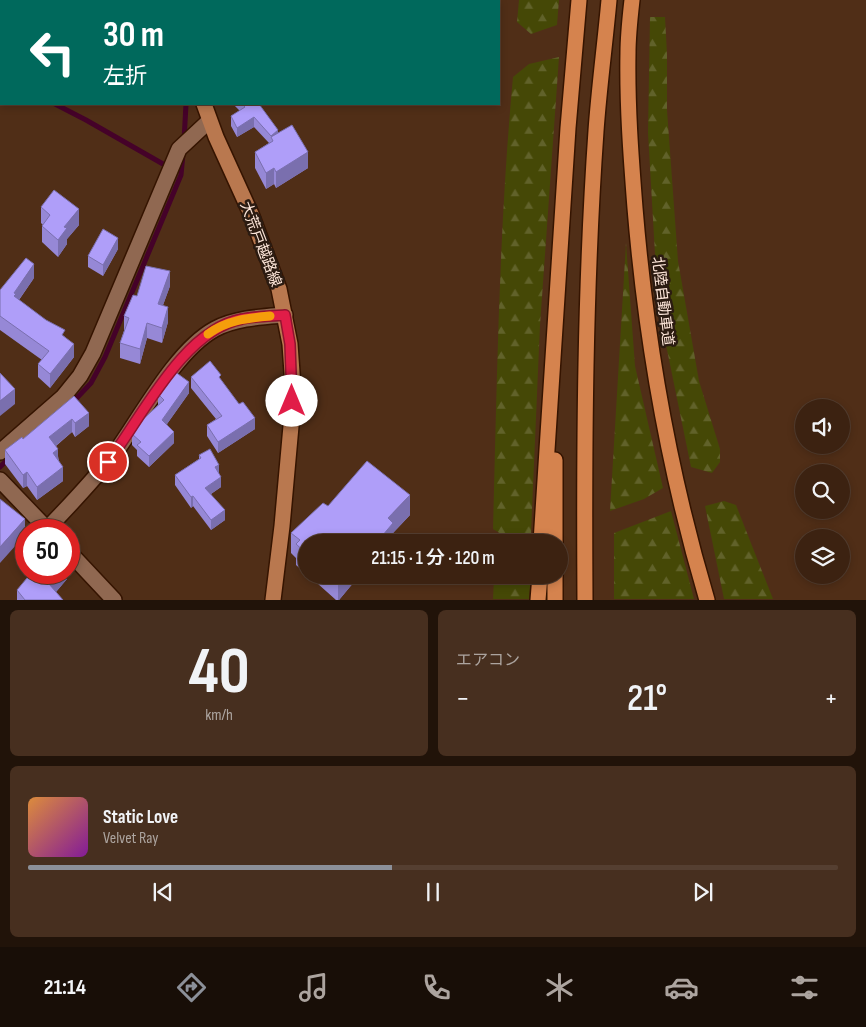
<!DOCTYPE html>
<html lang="ja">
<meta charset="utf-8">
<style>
body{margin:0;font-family:"Sofia Sans Condensed","Noto Sans JP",sans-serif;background:#472f1f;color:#f1f3f6;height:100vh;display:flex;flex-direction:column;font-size:19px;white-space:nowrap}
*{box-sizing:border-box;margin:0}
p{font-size:16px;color:#aca49f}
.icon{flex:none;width:28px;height:28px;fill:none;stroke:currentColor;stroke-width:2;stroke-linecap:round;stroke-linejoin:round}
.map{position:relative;height:600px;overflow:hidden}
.details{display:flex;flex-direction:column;gap:10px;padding:10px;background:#211309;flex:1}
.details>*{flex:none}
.banner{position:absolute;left:0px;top:0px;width:500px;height:105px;box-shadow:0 2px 8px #0003,0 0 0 1px #553f31;background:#00695c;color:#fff;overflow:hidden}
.tools{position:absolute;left:795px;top:399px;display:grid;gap:10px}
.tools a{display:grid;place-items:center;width:55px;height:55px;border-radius:50%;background:#3c2211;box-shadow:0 2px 8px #0003,0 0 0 1px #553f31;font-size:25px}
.speed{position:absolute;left:15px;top:519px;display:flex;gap:10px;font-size:25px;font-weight:700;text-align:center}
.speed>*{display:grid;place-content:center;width:65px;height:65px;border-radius:50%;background:#3c2211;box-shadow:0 2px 8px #0003,0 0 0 1px #553f31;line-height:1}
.speed .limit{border:8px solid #d22;background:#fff;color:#111}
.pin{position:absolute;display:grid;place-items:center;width:42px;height:42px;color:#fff;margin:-21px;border:2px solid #fff;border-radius:50%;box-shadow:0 1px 5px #0007}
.me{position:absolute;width:55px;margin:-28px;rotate:0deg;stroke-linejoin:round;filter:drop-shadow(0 0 4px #0008)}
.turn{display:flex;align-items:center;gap:18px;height:105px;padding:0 20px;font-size:22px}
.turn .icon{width:65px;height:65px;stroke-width:2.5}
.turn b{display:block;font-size:35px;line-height:42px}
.big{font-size:38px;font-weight:600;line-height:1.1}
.details .widget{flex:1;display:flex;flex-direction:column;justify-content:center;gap:8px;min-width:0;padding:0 18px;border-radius:8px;background:#472f1f}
.details .dial{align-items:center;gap:0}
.dial b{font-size:65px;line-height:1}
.song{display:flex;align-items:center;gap:15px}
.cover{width:60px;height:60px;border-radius:8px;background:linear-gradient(135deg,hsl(30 70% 55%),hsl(290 70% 35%))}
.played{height:5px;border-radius:2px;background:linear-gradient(90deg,#8c9099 45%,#553f31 45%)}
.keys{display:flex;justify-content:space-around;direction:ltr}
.heat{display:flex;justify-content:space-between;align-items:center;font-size:28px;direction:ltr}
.details .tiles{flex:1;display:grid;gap:10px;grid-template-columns:1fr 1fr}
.widget:last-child{grid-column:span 2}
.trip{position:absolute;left:298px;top:534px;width:270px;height:50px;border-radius:25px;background:#3c2211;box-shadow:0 2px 8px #0003,0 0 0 1px #553f31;font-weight:600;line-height:50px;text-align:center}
.tab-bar{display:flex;height:80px;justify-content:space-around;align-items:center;background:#180e07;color:#aca49f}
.tab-bar .icon{width:35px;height:35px}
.tab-bar .selected{color:#8c9099}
.tab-bar b{font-size:22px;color:#f1f3f6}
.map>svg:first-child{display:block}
.forest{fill:url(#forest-firs)}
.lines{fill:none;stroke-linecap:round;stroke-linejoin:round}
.stream{stroke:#450229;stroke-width:5}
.minor-casing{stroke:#351400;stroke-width:18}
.major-casing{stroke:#351400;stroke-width:18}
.highway-casing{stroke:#351400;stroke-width:18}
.minor{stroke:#906851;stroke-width:15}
.major{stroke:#b9784f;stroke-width:15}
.highway{stroke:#d5834e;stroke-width:15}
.wall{fill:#9688d6}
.shaded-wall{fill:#7a6fae}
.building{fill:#af9ef9;stroke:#7a6fae}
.route-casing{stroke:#92132f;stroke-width:12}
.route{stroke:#e11d48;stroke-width:9}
.slow{stroke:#f59e0b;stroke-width:9}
.labels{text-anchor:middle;stroke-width:5;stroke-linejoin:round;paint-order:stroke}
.street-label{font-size:15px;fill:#fce5d8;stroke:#2b1b11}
</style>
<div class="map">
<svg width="866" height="600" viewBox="0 0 866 600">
<defs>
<pattern id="forest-firs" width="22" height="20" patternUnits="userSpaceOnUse" patternTransform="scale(1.25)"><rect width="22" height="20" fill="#454806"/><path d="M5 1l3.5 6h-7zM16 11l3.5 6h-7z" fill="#61622a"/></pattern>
</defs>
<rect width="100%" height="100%" fill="#502e17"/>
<path class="forest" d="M519,0H559L557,25L531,34L517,22Z
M650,17H665L667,54V110L678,261L699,381L720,449V462L712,473L691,467L664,335L655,254L648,133Z
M559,57L540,325L531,533L511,540L493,529C497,378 499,227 513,77L529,64Z
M626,243L635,366L663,488L644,499L610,511Z
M724,501L736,505L773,599H724L705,506Z
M671,511L694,599H614V533Z
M496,575H531L529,599H493L494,577Z"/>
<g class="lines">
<path class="stream" d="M235,1L236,0
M0,69L1,70
M55,104L86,120L170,168
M184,141L186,104
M73,402L91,383L105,357L181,175L183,154
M0,467L10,457"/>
<defs>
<path id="minor" d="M99,0L102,1
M10,1L11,0
M0,13L1,11
M0,452L63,397L80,376L93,353L179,149L209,121
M0,480L48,530
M47,529C71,504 94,480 115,453C141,417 176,350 215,329C236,318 261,317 285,315
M69,552L114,600"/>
<path id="major" d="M215,1V0
M204,104L216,137L251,214L279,289L290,344L293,387L292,415L282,526L273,600"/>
<path id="highway" d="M632,0C630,18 628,35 628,53C627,105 631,157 635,208C646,341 669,472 707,600
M541,542L568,128L579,0
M555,542V460
M538,600L540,575
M555,600V575
M585,600C584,443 585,287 596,131C599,88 605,44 609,0"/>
</defs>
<use href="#minor" class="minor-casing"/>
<use href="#major" class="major-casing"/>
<use href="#highway" class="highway-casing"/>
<use href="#minor" class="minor"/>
<use href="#major" class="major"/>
<use href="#highway" class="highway"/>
</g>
<path class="wall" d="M1,17V61L0,60V18Z
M233,104H259L278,133L308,168L276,188L274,184L266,189L255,168V152L269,143L254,127L237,137L231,126V116L240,111Z
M41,207L79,225L67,239V244L58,257L42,242V226L43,225L41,223Z
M118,249L103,276L88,267V256Z
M34,278L19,300L65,337L74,357L50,388L38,377V364L42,360L0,330V290Z
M170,286L163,305L168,322L162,343L147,338L140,364L120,358V343L124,331V316L137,296Z
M191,377L255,429L218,453L207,436V425L216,419L191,388Z
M189,393L167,424L174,443L149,467L137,456V450L132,445V434L158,405V394Z
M74,396L89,426L75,437L72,432L56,446L63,481L37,500L27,486L23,488L5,464V450L23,439Z
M199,455L219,474L221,487L211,494L225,520L211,530L193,506L191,508L175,485V475L199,459Z
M328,506L410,515L393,533V542H306V574L296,565V558L291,553V533Z
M67,572V579L56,592L63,600H17V590Z
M308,575H367L363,579L359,576L339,600H336Z"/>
<path class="shaded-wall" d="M254,117V127L237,137V128Z
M278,130V140L271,137V145V136Z
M308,152V168L276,188V172Z
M274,168V184L266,189V173Z
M79,209V225L67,239V244L58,257V240L64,227Z
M118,238V249L103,276V265Z
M34,264V278L16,304L14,293Z
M170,271V286L158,319V304Z
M168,307V322L162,343V328Z
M147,323V338L140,364V349Z
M74,344V357L50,388V374Z
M189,382V393L162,431V420Z
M15,389V404L0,416V401Z
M89,413V426L75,437V423Z
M255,418V429L218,453V442Z
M72,419V432L49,451V437Z
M174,432V443L149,467V456Z
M58,449V463L53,453Z
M219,465V475L215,467Z
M63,467V481L37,500V487Z
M27,472V486L23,488V475Z
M221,477V487L205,498V488Z
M410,495V515L393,533V542H377L388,518Z
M193,496V506L191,508V497Z
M225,510V520L211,530V520Z
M25,519V535L0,563V547Z
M59,572H67V579L49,600V584Z
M342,575L359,576L339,600H338V580Z
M363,575H367L363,579Z"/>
<path class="building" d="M14,0H30L31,1H13Z
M1,17V51L0,50V18Z
M242,104H259L278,130L271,136L254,117L237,128L231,116L245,107Z
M292,125L308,152L276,172L274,168L266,173L255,152L273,141L271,137Z
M54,190L79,209L64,227L67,228L58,240L42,226L50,215L41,207Z
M103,229L118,238L103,265L88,256Z
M26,258L34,264L14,293L16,294L14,296L46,320L65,330L62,335L74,344L50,374L38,364L49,351L0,316V290Z
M146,266L170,271L158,304L168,307L162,328L147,323L140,349L120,343L129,318L124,316L133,295L137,296Z
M210,361L221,375L219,377L239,404L243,402L255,418L218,442L207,425L222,416L191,377Z
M174,371L189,382L162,420L174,432L149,456L137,445L141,442L132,434L140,422L164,400L158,394Z
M0,373L15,389L0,401Z
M74,396L89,413L75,423L72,419L49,437L58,449L53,453L63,467L37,487L27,472L23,475L5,450L22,437L23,439Z
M210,449L219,465L215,467L221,477L205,488L225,510L211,520L193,496L191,497L175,475L201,458L199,455Z
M367,461L410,495L388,518L393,523L377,542H306V553L296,544L300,540L291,533L323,503L328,506Z
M0,499L25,519L0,547Z
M32,572H59L49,584L63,600H25L17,590Z
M332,575H342L338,580Z"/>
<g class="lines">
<defs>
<path id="route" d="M108,462C142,417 183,330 242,319C256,316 271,316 285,315L290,344L292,401"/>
</defs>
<use href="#route" class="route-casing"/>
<use href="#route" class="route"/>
<path class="slow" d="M208,334C227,320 248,318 270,316"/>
</g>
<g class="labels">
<g class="street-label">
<text transform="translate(261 244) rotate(69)" y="5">大荒戸越路線</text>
<text transform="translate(663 301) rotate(83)" y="5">北陸自動車道</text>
</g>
</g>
</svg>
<div class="tools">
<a><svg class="icon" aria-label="sound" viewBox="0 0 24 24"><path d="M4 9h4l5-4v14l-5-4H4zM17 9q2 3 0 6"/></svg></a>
<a><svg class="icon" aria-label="search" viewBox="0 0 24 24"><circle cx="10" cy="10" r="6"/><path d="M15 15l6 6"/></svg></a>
<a><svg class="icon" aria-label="layers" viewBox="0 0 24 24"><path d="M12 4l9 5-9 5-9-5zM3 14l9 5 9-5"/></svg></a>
</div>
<div class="speed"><div class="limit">50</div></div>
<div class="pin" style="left:108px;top:462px;background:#d93025"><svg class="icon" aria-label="arrive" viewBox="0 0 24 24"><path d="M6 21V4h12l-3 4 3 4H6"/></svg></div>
<svg class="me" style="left:292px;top:401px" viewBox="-20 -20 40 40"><circle r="19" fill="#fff"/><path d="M0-13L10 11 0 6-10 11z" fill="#e11d48"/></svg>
<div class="trip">21:15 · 1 分 · 120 m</div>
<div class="banner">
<div class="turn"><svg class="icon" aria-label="left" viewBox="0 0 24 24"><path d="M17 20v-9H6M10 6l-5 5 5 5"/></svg><div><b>30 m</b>左折</div></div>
</div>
</div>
<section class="details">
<div class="tiles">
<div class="widget dial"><b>40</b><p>km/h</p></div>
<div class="widget"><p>エアコン</p>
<div class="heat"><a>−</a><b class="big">21°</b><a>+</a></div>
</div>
<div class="widget">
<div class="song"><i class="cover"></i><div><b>Static Love</b><p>Velvet Ray</p></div></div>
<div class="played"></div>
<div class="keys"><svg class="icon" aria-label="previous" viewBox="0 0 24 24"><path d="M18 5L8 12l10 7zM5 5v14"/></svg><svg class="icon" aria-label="pause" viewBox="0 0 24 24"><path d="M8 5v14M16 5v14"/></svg><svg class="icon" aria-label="next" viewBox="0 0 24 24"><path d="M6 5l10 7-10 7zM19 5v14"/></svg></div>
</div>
</div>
</section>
<nav class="tab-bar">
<b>21:14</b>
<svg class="icon selected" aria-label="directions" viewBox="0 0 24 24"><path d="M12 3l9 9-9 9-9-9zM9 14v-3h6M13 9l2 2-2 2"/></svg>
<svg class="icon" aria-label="music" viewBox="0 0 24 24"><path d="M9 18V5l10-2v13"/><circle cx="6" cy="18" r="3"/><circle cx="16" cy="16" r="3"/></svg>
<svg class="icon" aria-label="phone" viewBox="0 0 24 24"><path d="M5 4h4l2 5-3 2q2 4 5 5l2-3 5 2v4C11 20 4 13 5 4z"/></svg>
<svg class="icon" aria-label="climate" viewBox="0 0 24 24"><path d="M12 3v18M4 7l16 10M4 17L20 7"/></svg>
<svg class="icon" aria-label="car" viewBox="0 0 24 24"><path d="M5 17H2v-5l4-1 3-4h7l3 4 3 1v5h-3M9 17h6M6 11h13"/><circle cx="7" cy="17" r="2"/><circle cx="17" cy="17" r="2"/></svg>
<svg class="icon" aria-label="filters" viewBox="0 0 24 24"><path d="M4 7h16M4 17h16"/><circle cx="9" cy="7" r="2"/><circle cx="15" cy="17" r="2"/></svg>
</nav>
